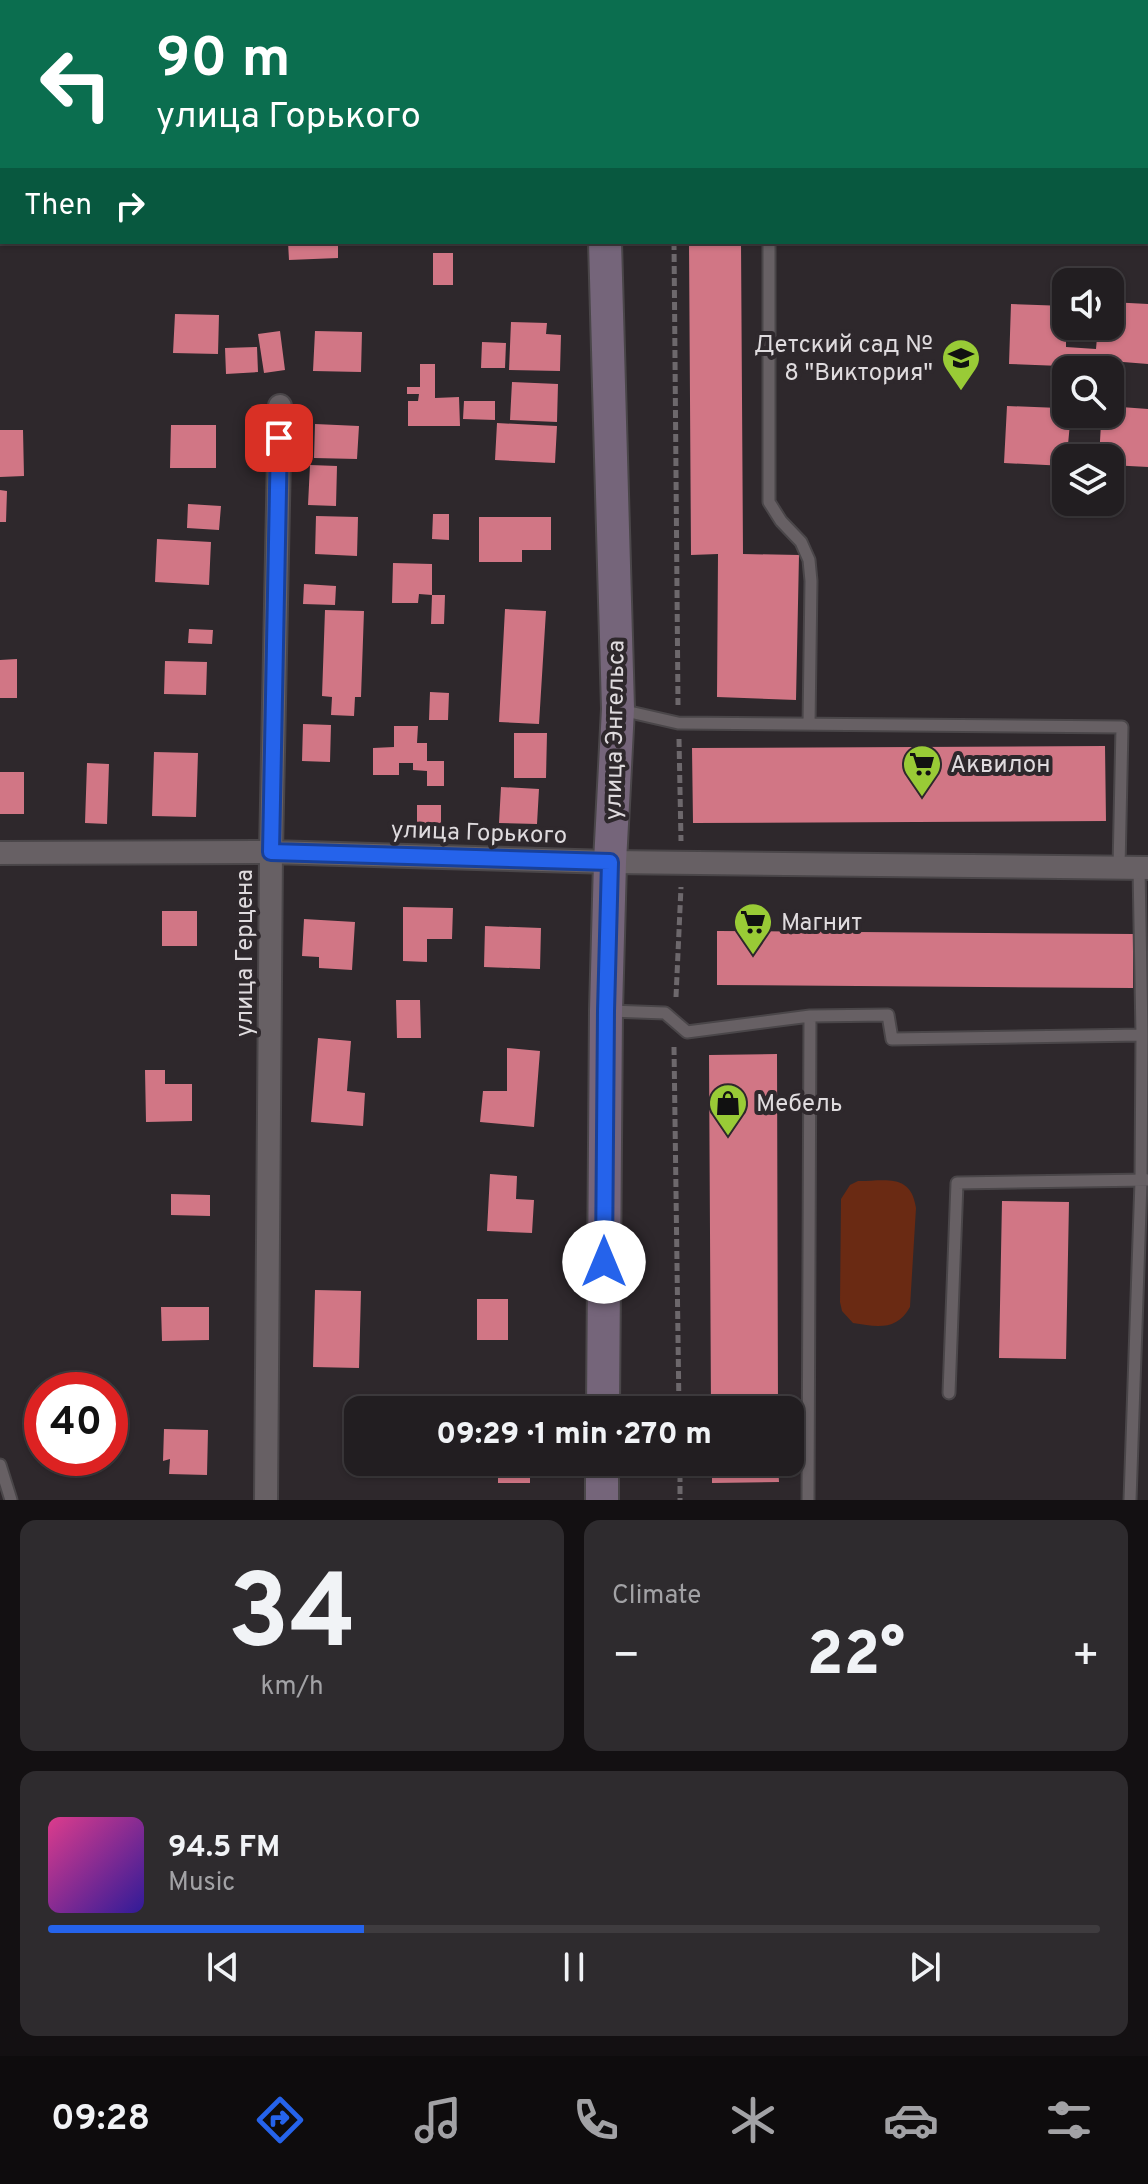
<!DOCTYPE html>
<meta charset="utf-8">
<style>
body{margin:0;font-family:Overpass,sans-serif;background:#2e2b2e;color:#f1f3f6;height:100vh;display:flex;flex-direction:column;font-size:30px;white-space:nowrap}
*{box-sizing:border-box;margin:0}
p{font-size:26px;color:#a2a2a5}
.icon{flex:none;width:44px;height:44px;fill:none;stroke:currentColor;stroke-width:2;stroke-linecap:round;stroke-linejoin:round}
.map{position:relative;height:1500px;overflow:hidden}
.details{display:flex;flex-direction:column;gap:20px;padding:20px;background:#131012;flex:1}
.details>*{flex:none}
.banner{position:absolute;left:0px;top:0px;width:1148px;height:244px;box-shadow:0 2px 6px #0004,0 0 0 2px #3f3c3f;background:#0b6e4f;color:#fff;overflow:hidden}
.controls{position:absolute;left:1052px;top:268px;display:grid;gap:16px}
.controls a{display:grid;place-items:center;width:72px;height:72px;border-radius:16px;background:#221e21;box-shadow:0 2px 6px #0004,0 0 0 2px #3f3c3f;font-size:40px}
.speed{position:absolute;left:24px;top:1372px;display:flex;gap:16px;font-size:40px;font-weight:700;text-align:center}
.speed>*{display:grid;place-content:center;width:104px;height:104px;border-radius:50%;background:#221e21;box-shadow:0 2px 6px #0004,0 0 0 2px #3f3c3f;line-height:1}
.speed .limit{border:12px solid #d22;background:#fff;color:#111}
.pin{position:absolute;display:grid;place-items:center;width:68px;height:68px;color:#fff;margin:-34px;border-radius:16px;box-shadow:0 4px 12px #0006}
.me{position:absolute;width:88px;margin:-44px;rotate:0deg;stroke-linejoin:round;filter:drop-shadow(0 0 6px #0008)}
.turn{display:flex;align-items:center;gap:28px;height:168px;padding:0 24px;font-size:36px}
.turn .icon{width:104px;height:104px;stroke-width:2.5}
.turn b{display:block;font-size:56px;line-height:68px}
.then{display:flex;align-items:center;height:76px;padding:0 24px;background:#0003;gap:16px;font-size:30px}
.big{font-size:60px;font-weight:800;line-height:1.1}
.details .card{flex:1;display:flex;flex-direction:column;justify-content:center;gap:12px;min-width:0;padding:0 28px;border-radius:16px;background:#2e2b2e}
.details .dial{align-items:center;gap:0}
.dial b{font-size:104px;line-height:1}
.song{display:flex;align-items:center;gap:24px}
.cover{width:96px;height:96px;border-radius:12px;background:linear-gradient(135deg,hsl(330 70% 55%),hsl(250 70% 35%))}
.played{height:8px;border-radius:4px;background:linear-gradient(90deg,#2563eb 30%,#3f3c3f 30%)}
.keys{display:flex;justify-content:space-around;direction:ltr}
.heat{display:flex;justify-content:space-between;align-items:center;font-size:44px;direction:ltr}
.details .tiles{flex:1;display:grid;gap:20px;grid-template-columns:1fr 1fr}
.card:last-child{grid-column:span 2}
.trip{position:absolute;left:344px;top:1396px;width:460px;height:80px;border-radius:16px;background:#221e21;box-shadow:0 2px 6px #0004,0 0 0 2px #3f3c3f;font-weight:800;line-height:80px;text-align:center}
.dock{display:flex;height:128px;justify-content:space-around;align-items:center;background:#0e0c0d;color:#a2a2a5}
.dock .icon{width:56px;height:56px}
.dock .selected{color:#2563eb}
.dock b{font-size:36px;color:#f1f3f6}
.map>svg:first-child{display:block}
.green{fill:#6a2a13}
.building{fill:#d17685;fill-rule:evenodd}
.lines{fill:none;stroke-linecap:round;stroke-linejoin:round}
.lane-casing{stroke:#4a4649;stroke-width:15}
.street-casing{stroke:#4a4649;stroke-width:26}
.secondary-casing{stroke:#4a4649;stroke-width:36}
.path{stroke:#6d686c;stroke-width:5;stroke-dasharray:8 4;stroke-linecap:butt}
.lane{stroke:#676064;stroke-width:11}
.street{stroke:#676064;stroke-width:22}
.secondary{stroke:#75657a;stroke-width:32}
.route-casing{stroke:#184099;stroke-width:20}
.route{stroke:#2563eb;stroke-width:14}
.labels{text-anchor:middle;stroke-width:8;stroke-linejoin:round;paint-order:stroke}
.poi-label{font-size:24px;fill:#dfdbde;stroke:#2e282c;text-anchor:start}
.street-label{font-size:24px;fill:#dfdbde;stroke:#2e282c}
</style>
<div class="map">
<svg width="1148" height="1500" viewBox="0 0 1148 1500">
<rect width="100%" height="100%" fill="#2e282c"/>
<path class="green" d="M858,1181C886,1181 911,1173 916,1208L910,1307C897,1331 877,1327 853,1323L842,1311L840,1302L841,1199L850,1185Z"/>
<path class="building" d="M288,242H338V258L289,260Z
M689,242H741L743,554L799,555L796,700L717,697L718,554L691,555Z
M433,253H453V285H433Z
M1110,302L1148,304V364L1123,362L1121,407L1148,409V467L1110,465V458H1099L1101,424L1070,423L1066,466L1004,463L1007,406L1059,408L1061,366L1009,364L1011,304L1066,306V347L1096,349L1098,326H1110ZM1066,370H1110V414H1066Z
M175,314L219,315L218,354L173,353Z
M511,322L547,323L546,334L561,335L560,371L509,370Z
M280,331L285,370L264,373L258,334Z
M315,331L362,332L361,372L313,371Z
M482,342L506,343L505,368H481Z
M257,347L258,372L226,374L225,348Z
M420,364H435V398L459,397L460,426H408V401H418L419,394H407V387H420Z
M512,382L558,384L557,422L510,420Z
M464,401H495V420L463,419Z
M497,423L557,426L555,463L495,460Z
M315,424L359,426L357,459L314,458Z
M171,425H216V468H170Z
M0,430H23L24,476L0,477Z
M310,465L337,466L336,506L308,505Z
M0,490L7,491L6,522H0Z
M188,504L221,506L219,530L187,528Z
M433,514H449V540L432,539Z
M316,516L358,517L357,556L315,554Z
M479,517H551V550H522V562H479Z
M157,539L211,542L209,585L155,582Z
M393,563L432,564V595L419,594L418,603H392Z
M304,584L336,586L335,605L303,604Z
M432,595H445L444,624H431Z
M505,609L546,611L539,724L499,722Z
M325,610L364,611L361,697H355L354,716L331,715L332,697L322,696Z
M189,629L213,630L212,644L188,643Z
M17,659V698H0V660Z
M165,661L207,662L206,695L164,694Z
M430,692L449,693L448,720H429Z
M303,724L331,725L330,762L302,761Z
M394,726H418L417,743H427V761H444V786H427V771L413,770V763H399V775H373V748L394,747Z
M514,733H547L546,778H514Z
M1105,746L1106,821L693,823L692,748Z
M154,752L198,753L196,817L152,816Z
M87,763L109,764L107,824L85,823Z
M0,772H24V814H0Z
M501,787L539,789L537,824L499,823Z
M417,805H441V824L417,823Z
M403,907L453,908L452,939H427V962L403,961Z
M162,911H197V946H162Z
M304,919L355,922L352,970L319,968V957L302,956Z
M485,926L541,928L540,969L484,967Z
M717,931L1133,934V988L717,985Z
M396,1000H420L421,1038H397Z
M318,1038L351,1041L347,1091L365,1093L363,1126L311,1122Z
M507,1048L540,1051L534,1127L480,1122L483,1091H507Z
M777,1054L778,1410H711L709,1055Z
M145,1070H165V1084H192V1121L146,1122Z
M490,1174L517,1176L516,1199L534,1200L532,1233L487,1231Z
M171,1194L210,1195V1216L171,1215Z
M1002,1201L1069,1202L1066,1359L999,1358Z
M315,1290L361,1291L359,1368L313,1367Z
M477,1299H508V1340H477Z
M161,1307H209V1340L162,1341Z
M164,1429L208,1430L207,1475L169,1474L170,1459L163,1461Z
M498,1462H530V1483H498Z
M712,1462H778L779,1482L712,1483Z"/>
<g class="lines">
<defs>
<path id="lane" d="M769,242V502L781,521L801,542L809,560L811,581L809,724
M621,710L678,723L1122,727L1119,868
M610,1011L665,1013L687,1032L810,1016L808,1500
M810,1016L888,1015L892,1039L1142,1035L1139,868
M949,1393L957,1183L1147,1180
M0,1465L11,1500
M1130,1500L1141,1181L1142,1035"/>
<path id="street" d="M0,147H2
M0,853L271,852L610,862L1148,868
M266,1500L271,852L280,406"/>
<path id="secondary" d="M610,2L611,0
M603,1410L606,1011L610,862L618,709L605,242
M602,1500V1462"/>
</defs>
<use href="#lane" class="lane-casing"/>
<use href="#street" class="street-casing"/>
<use href="#secondary" class="secondary-casing"/>
<path class="path" d="M560,0V2
M674,242L678,705
M679,739L681,841
M676,997L681,887
M674,1047L679,1410
M680,1462V1500"/>
<use href="#lane" class="lane"/>
<use href="#street" class="street"/>
<use href="#secondary" class="secondary"/>
</g>
<g class="lines">
<defs>
<path id="route" d="M279,438L271,852L610,862L606,1011L604,1262"/>
</defs>
<use href="#route" class="route-casing"/>
<use href="#route" class="route"/>
</g>
<defs>
<symbol id="school-pin" viewBox="-11 -11 22 30"><path d="M0 17L-7.5 6A9.5 9.5 0 1 1 7.5 6Z" fill="#99cb36" stroke="#2e282c"/><path d="M0-5L7-2L0 1L-7-2ZM-4 1L0 2.5L4 1V4Q0 6-4 4Z" fill="#111"/></symbol>
<symbol id="supermarket-pin" viewBox="-11 -11 22 30"><path d="M0 17L-7.5 6A9.5 9.5 0 1 1 7.5 6Z" fill="#99cb36" stroke="#2e282c"/><path d="M-6-5.5h2.5l.6 2H6L4.5 2H-2.5L-4.4-4H-6ZM-1.5 3.2a1.3 1.3 0 1 0 .1 0ZM3 3.2a1.3 1.3 0 1 0 .1 0Z" fill="#111"/></symbol>
<symbol id="shop-pin" viewBox="-11 -11 22 30"><path d="M0 17L-7.5 6A9.5 9.5 0 1 1 7.5 6Z" fill="#99cb36" stroke="#2e282c"/><path d="M-5-2.5h2.3a2.7 3.5 0 0 1 5.4 0H5L5.5 6h-11ZM-1.5-2.5h3a1.5 2.3 0 0 0-3 0Z" fill="#111"/></symbol>
</defs>
<g fill-rule="evenodd">
<use href="#school-pin" x="939" y="336" width="44" height="60"/>
<use href="#supermarket-pin" x="900" y="742" width="44" height="60"/>
<use href="#supermarket-pin" x="731" y="900" width="44" height="60"/>
<use href="#shop-pin" x="706" y="1081" width="44" height="60"/>
</g>
<g class="labels">
<g class="poi-label">
<text x="933" y="352" text-anchor="end">Детский сад №<tspan x="933" dy="28">8 "Виктория"</tspan></text>
<text x="950" y="772">Аквилон</text>
<text x="781" y="930">Магнит</text>
<text x="756" y="1111">Мебель</text>
</g>
<g class="street-label">
<text transform="translate(614 730) rotate(-89)" y="8">улица Энгельса</text>
<text transform="translate(479 832) rotate(2)" y="8">улица Горького</text>
<text transform="translate(244 953) rotate(-90)" y="8">улица Герцена</text>
</g>
</g>
</svg>
<div class="controls">
<a><svg class="icon" aria-label="sound" viewBox="0 0 24 24"><path d="M4 9h4l5-4v14l-5-4H4zM17 9q2 3 0 6"/></svg></a>
<a><svg class="icon" aria-label="search" viewBox="0 0 24 24"><circle cx="10" cy="10" r="6"/><path d="M15 15l6 6"/></svg></a>
<a><svg class="icon" aria-label="layers" viewBox="0 0 24 24"><path d="M12 4l9 5-9 5-9-5zM3 14l9 5 9-5"/></svg></a>
</div>
<div class="speed"><div class="limit">40</div></div>
<div class="pin" style="left:279px;top:438px;background:#d93025"><svg class="icon" aria-label="arrive" viewBox="0 0 24 24"><path d="M6 21V4h12l-3 4 3 4H6"/></svg></div>
<svg class="me" style="left:604px;top:1262px" viewBox="-20 -20 40 40"><circle r="19" fill="#fff"/><path d="M0-13L10 11 0 6-10 11z" fill="#2563eb"/></svg>
<div class="trip">09:29 · 1 min · 270 m</div>
<div class="banner">
<div class="turn"><svg class="icon" aria-label="left" viewBox="0 0 24 24"><path d="M17 20v-9H6M10 6l-5 5 5 5"/></svg><div><b>90 m</b>улица Горького</div></div>
<div class="then">Then<svg class="icon" aria-label="right" viewBox="0 0 24 24"><path d="M7 20v-9h11M14 6l5 5-5 5"/></svg></div>
</div>
</div>
<section class="details">
<div class="tiles">
<div class="card dial"><b>34</b><p>km/h</p></div>
<div class="card"><p>Climate</p>
<div class="heat"><a>−</a><b class="big">22°</b><a>+</a></div>
</div>
<div class="card">
<div class="song"><i class="cover"></i><div><b>94.5 FM</b><p>Music</p></div></div>
<div class="played"></div>
<div class="keys"><svg class="icon" aria-label="previous" viewBox="0 0 24 24"><path d="M18 5L8 12l10 7zM5 5v14"/></svg><svg class="icon" aria-label="pause" viewBox="0 0 24 24"><path d="M8 5v14M16 5v14"/></svg><svg class="icon" aria-label="next" viewBox="0 0 24 24"><path d="M6 5l10 7-10 7zM19 5v14"/></svg></div>
</div>
</div>
</section>
<nav class="dock">
<b>09:28</b>
<svg class="icon selected" aria-label="directions" viewBox="0 0 24 24"><path d="M12 3l9 9-9 9-9-9zM9 14v-3h6M13 9l2 2-2 2"/></svg>
<svg class="icon" aria-label="music" viewBox="0 0 24 24"><path d="M9 18V5l10-2v13"/><circle cx="6" cy="18" r="3"/><circle cx="16" cy="16" r="3"/></svg>
<svg class="icon" aria-label="phone" viewBox="0 0 24 24"><path d="M5 4h4l2 5-3 2q2 4 5 5l2-3 5 2v4C11 20 4 13 5 4z"/></svg>
<svg class="icon" aria-label="climate" viewBox="0 0 24 24"><path d="M12 3v18M4 7l16 10M4 17L20 7"/></svg>
<svg class="icon" aria-label="car" viewBox="0 0 24 24"><path d="M5 17H2v-5l4-1 3-4h7l3 4 3 1v5h-3M9 17h6M6 11h13"/><circle cx="7" cy="17" r="2"/><circle cx="17" cy="17" r="2"/></svg>
<svg class="icon" aria-label="filters" viewBox="0 0 24 24"><path d="M4 7h16M4 17h16"/><circle cx="9" cy="7" r="2"/><circle cx="15" cy="17" r="2"/></svg>
</nav>
